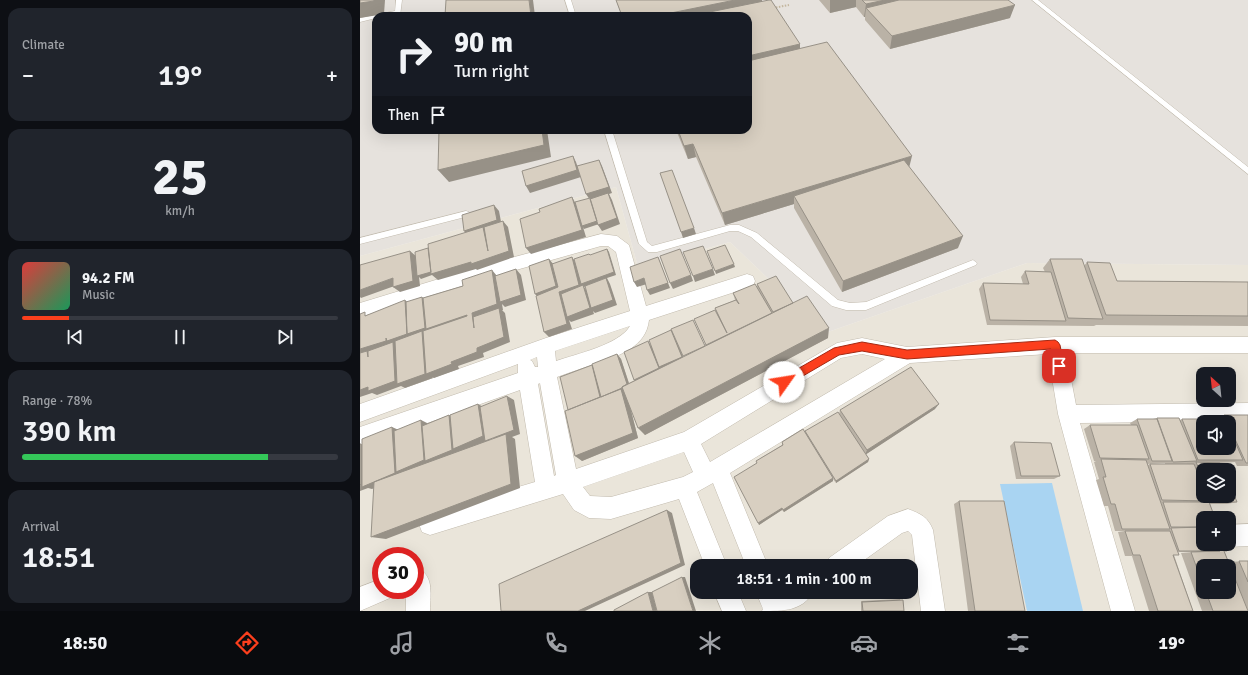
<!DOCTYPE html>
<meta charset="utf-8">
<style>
body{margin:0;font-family:Signika,sans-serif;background:#20242c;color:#f1f3f6;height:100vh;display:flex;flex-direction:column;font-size:15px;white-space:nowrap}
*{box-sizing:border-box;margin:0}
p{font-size:13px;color:#9ea1a6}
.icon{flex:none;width:22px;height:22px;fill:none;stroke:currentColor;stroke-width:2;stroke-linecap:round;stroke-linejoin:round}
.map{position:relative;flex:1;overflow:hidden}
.details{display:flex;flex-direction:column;gap:8px;padding:8px;background:#0d0f14;width:360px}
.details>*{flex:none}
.hud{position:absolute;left:12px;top:12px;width:380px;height:122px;border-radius:12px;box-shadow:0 4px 16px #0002;background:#171b24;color:#f1f3f6;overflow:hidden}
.needle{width:26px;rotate:333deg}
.controls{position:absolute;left:836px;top:367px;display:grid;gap:8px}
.controls a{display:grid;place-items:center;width:40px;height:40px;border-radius:8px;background:#171b24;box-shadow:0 4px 16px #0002;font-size:20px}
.speed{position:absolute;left:12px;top:547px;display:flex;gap:8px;font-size:20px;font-weight:700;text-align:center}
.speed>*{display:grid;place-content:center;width:52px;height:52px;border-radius:50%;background:#171b24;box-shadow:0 4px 16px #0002;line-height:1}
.speed .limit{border:6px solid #d22;background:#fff;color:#111}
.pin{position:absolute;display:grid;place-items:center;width:34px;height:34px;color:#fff;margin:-17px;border-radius:8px;box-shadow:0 2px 6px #0006}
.me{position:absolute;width:44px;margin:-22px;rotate:58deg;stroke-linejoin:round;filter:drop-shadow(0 0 3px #0008)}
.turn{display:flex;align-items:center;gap:14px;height:84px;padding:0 16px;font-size:18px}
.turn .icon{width:52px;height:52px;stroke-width:2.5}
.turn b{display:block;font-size:28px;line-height:34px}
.then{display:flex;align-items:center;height:38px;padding:0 16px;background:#0003;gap:8px;font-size:15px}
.big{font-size:30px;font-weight:600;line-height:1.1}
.details .card{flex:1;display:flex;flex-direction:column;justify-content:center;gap:6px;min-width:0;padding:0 14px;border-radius:12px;background:#20242c}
.details .dial{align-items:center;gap:0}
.dial b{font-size:52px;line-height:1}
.song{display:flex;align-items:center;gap:12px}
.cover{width:48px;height:48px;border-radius:6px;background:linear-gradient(135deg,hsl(0 70% 55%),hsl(150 70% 35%))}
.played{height:4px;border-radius:2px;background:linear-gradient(90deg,#fc3f1d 15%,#363941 15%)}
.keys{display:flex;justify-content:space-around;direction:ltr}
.heat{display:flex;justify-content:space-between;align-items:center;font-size:22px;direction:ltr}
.charge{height:6px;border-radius:3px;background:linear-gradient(90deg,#34c759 78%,#363941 0)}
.trip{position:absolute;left:330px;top:559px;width:228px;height:40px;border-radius:12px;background:#171b24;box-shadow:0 4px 16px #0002;font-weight:600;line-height:40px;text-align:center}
.menu{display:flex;height:64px;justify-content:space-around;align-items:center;background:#090b0e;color:#9ea1a6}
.menu .icon{width:28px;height:28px}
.menu .active{color:#fc3f1d}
.menu b{font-size:18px;color:#f1f3f6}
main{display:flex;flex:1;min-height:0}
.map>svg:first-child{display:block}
.residential{fill:#eae5da;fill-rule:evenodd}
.industrial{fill:#e6e2dd;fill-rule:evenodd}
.water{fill:#a9d4f2}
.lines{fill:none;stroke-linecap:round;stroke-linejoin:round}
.lane-casing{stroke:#c2bbae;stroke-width:1}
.street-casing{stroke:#c2bbae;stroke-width:1}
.path{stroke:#c4b79f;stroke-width:2;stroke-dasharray:1.5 1.5;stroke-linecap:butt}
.lane{fill:#fff;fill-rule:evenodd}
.street{fill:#fff;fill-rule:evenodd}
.wall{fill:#bab2a6;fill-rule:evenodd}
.shaded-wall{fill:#979187;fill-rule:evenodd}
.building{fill:#d8cfc1;stroke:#979187}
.route{fill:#fc3f1d;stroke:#a42913}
</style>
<main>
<section class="details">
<div class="card"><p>Climate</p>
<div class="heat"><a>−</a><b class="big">19°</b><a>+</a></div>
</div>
<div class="card dial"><b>25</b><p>km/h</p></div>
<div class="card">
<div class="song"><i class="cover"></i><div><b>94.2 FM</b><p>Music</p></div></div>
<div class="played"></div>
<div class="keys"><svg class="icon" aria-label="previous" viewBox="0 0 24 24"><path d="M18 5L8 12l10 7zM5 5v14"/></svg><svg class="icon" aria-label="pause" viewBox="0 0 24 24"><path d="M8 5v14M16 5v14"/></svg><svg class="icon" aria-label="next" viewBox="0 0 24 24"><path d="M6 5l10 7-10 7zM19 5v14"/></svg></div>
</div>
<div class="card"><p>Range · 78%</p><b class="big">390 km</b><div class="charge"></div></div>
<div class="card"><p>Arrival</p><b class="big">18:51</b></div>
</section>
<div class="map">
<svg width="888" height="611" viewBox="0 0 888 611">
<rect width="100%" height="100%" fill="#f6f3ec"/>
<path class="residential" d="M256,187L278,267L370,242L465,333L667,263L888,265V611H0V256ZM843,374H869V400H843ZM843,422H869V448H843ZM843,470H869V496H843ZM843,518H869V544H843ZM21,556H55V590H21ZM337,566H551V592H337ZM843,566H869V592H843Z"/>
<path class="industrial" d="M0,0H888V265L667,263L465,333L370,242L278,267L256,187L0,256ZM16,16H388V130H16Z"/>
<path class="water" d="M692,483L723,611H667L640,484Z"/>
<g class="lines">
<defs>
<path id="lane" d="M36,0H42L40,16H34V14L16,16V18L0,22V18L35,11Z
M205,0H211L216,16H210Z
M672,0H678L888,167V174Z
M244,130H252L287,242L292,246L370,225H379L397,233L478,300L490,303L506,302L613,260L617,263L616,265L506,310H486L472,306L391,237L378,231H370L297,252H288L279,244Z
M106,211L109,212L110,214L109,216L0,244V238Z"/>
<path id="street" d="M241,234L257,236L269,245L286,306L387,274L393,276L395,281L393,286L289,320C286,347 260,355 238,363C224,367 211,372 197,377L216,469L324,432L477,343L502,338L547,347L695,337H888V353H706L716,405L888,403V421L720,423L775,611H751L698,414L688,354L550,363L370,473L408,566H386L353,483L337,492L367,566H345L319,499L251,519L229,518L214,510L203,494L70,535L62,532L59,524L62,516L175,482L160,390L0,447V427L158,373V364L0,422V404L186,338L270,311L256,252L248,246H241L128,278L0,317V303L128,264ZM270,326C259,345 216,354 196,361L195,351ZM502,354L525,359L350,462L341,444L481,358ZM177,357L178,367H175L172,361L170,360ZM180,383L196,475L194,476L178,384ZM324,452L333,472L323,477L251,497L230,496L223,487Z
M548,509C561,514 568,517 573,530L585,611H561L552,535L548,531L542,533L496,566H466L469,558L528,516Z
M888,524V546L869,547L862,544H869V525Z
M55,567C75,575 70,592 70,611H46V590H55Z
M21,579V590H34L30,598L0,611V587Z
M354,592H378L386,611H362Z
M396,592H453C443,611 423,611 402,611L403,609Z"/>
</defs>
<use href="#lane" class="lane-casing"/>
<use href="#street" class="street-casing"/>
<path class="path" d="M413,8L429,5"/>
<use href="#lane" class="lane"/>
<use href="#street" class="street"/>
</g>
<path class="wall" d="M256,0H402V1L440,44V49L549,168L598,248L482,292L434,208V204L365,225L336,157L328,159L316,130H388V16H262Z
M459,0H648L650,18L530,49L505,20V17H504L496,7L470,13Z
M690,259L724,266L727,262L757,281L888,282V326L736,325L734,326L627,325L619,289L623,283L663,284L661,277L665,271L685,272L683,268Z
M397,284L433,303L468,338L285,435L271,411L278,438L222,461L208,410L232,365L233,366L257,354L261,359L269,383L275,380L291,346L314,336L323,357L346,345L334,319L357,314L355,308L375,300L373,293L397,288Z
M575,409L506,454L509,459L508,462L476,483L473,479V481L424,512L422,510L399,525L397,463L396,461L422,445V442L445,433V431L479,414L480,410Z
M864,415H888V466H877L875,462L859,463L843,470V496H869L877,502L867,504H850L864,552L869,562L888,561V611H842L821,553L834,552H818L819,555H814L833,611H789L772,556H765L758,532L765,531H802H755L748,506H744L736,480L739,479L734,462L736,461H734L724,429L730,425H771L770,423L777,419H793L797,418L820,420L822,419H856ZM843,422H869V448ZM805,463V464H790L788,465L787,464ZM843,566L869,592H843Z
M654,442L700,476L694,479H656L650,446Z
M599,501L665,611H608L594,504Z
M540,599L544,611H501V601Z"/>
<path class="shaded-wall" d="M14,0H25L24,14L0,18V3Z
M169,0H173L175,16H171Z
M375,0H402V7L361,16H296Z
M470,0H496V7L470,13Z
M525,0H578L506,8L505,17H504L506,4Z
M655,5L650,18L530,49L532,36Z
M440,44V57L388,69V56Z
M182,130H187L191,157L89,182L78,170Z
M333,144L336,157L328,159L324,146Z
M213,156L216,162L221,177L170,193L166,186Z
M552,156L549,168L434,196V204L365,225L362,213Z
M239,160L242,166L252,193L249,194L252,200L260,224L242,231L238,225L239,224L224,229L223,227L226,237L171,254L166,248L212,197L216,204L230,200L226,194Z
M134,205L139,211L142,227L143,221L148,227L154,257L117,270L116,269L78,280L72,275L61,279L59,277L60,286L40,292L33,287L50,251L57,257L110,237L104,231Z
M334,228L336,234L323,238L321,232Z
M603,236L598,248L482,292L483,281Z
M247,249L249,252L256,275L247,278L250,284L257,305L235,313L233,311L234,314L211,322L209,320L212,329L189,337L184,332L180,299L175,294L189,259L194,265L212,257L216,263ZM246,278L227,291L224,287Z
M298,257L310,288L290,295L287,290Z
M374,264L375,267L356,274L355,271Z
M156,269L161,275L166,300L145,307L142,304L143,310H142L145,313L150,342L123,353L124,357L98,366L99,369L74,378L72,377L73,378L45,388L41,386L17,395L12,393L0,397V349L45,300L52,306L62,297L69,303L107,315L112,313L132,270L137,276Z
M353,269L355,275L335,282L333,276Z
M331,275L333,281L313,289L310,283Z
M33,278L40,284L1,298L0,297V290Z
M284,278L287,284L277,287L274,282Z
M469,328L468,338L285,435L278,428Z
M311,330L325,361L302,371L300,367L302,373L277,384L274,380L288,341L291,346Z
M257,354L261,359L271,390L267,395L278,438L222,461L215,456L213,414L232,365L236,369Z
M147,396L154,400L160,434L152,437L155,439L160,488L26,539L11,537L132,445Z
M118,404L125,408L130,440L12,489L8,488L0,491L1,444L11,447L32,427L41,431L61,420L69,424L89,415L96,419Z
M579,404L575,409L505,455L507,450Z
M509,459L508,462L476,483V481Z
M473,478V481L424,512L423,510Z
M422,508V510L399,525L398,523Z
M307,510L312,513L325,565L225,611H218Z
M322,577H325L336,611H333Z
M288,592H292L297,611H293Z"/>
<path class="building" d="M0,0H14V1L0,3Z
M86,0H169L171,16H85Z
M256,0H375L296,16H262Z
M409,0H411L440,44L388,56V16H330Z
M502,0H525L506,4Z
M539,0H648L655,5L532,36L506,8Z
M467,42L552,156L362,213L333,144L324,146L318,130H388V61Z
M79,130H182L184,145L78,170Z
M213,156L217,170L166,186L162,171Z
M239,160L249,187L226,194L217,166Z
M544,160L603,236L483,281L434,196Z
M312,170L334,228L321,232L300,173Z
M248,193L257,218L238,225L230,199Z
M212,197L222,230L166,248L160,219L180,212L179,209Z
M230,198L237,221L222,226L215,202Z
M134,205L137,220L104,231L102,215Z
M143,221L149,251L111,264V262L71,274L68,244L123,227L128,251L124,227Z
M365,245L374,264L355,271L347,251Z
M343,246L353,269L333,276L323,252Z
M68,248L71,272L57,276L55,252Z
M247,249L254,272L221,284L214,259L229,254L230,255Z
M320,249L331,275L310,283L300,256Z
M50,251L53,281L33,287V278L0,290V265Z
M212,257L219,285L199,292L207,324L184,332L176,296L198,287L192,264Z
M298,257L308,283L287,290L284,278L274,282L270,267Z
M189,259L196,286L175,294L169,266Z
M690,259H722L743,319L708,318Z
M727,262L750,263L757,281L888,282V316L746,315Z
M156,269L161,295L140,302L135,276Z
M132,270L137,304L112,313L114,328L113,317L139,308L144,337L117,348V352L91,362L92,364L66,374L63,331L107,316V315L66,329L63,298L103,286L102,280Z
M665,271L691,272L706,321L630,320L623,283L669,284Z
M416,276L433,303L413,312L397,284Z
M246,278L253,300L231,308L225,286Z
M395,284L412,313L346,345L334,319L355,310L367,333L355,308L376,300L379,304L373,293Z
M223,285L230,308L207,317L201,294Z
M447,296L469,328L278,428L262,387Z
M62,297L65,328L47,334L46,302Z
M45,300L47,334L27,341L26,338V341L0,349V314L5,312V316Z
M333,320L345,346L323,356L311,329Z
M311,330L322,357L299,367L289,340Z
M62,331L65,374L37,384L35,341Z
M288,341L299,368L274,380L264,352Z
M33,342L35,381L8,391V387L0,390V353L7,351L8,357V351Z
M257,354L267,384L262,387V388L241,397L232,364Z
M232,365L240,397L208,410L200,377Z
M551,367L579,404L507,450L480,410Z
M261,389L273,433L215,456L205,411Z
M147,396L154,430L125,441L120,407Z
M118,404L123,436L93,449L90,415Z
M478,412L509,459L476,481L445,431Z
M89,415L92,450L65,461L62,426Z
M864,415H888V463H886L869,426V422H867Z
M797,418H819L837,461L813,462Z
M777,419H797L812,461H792Z
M822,419H865L866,422H843V448H869V428L883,460H838Z
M61,420L64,460L36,472L34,431Z
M730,425H777L789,459L740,458Z
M32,427L35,473L2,487V439Z
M443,429L473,478L423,510L422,508L398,523L374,477L397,463L396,461L423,445L422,442Z
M146,434L151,484L11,537L14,482Z
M654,442L691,443L700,476H661Z
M0,444H1V484L0,485Z
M741,459L786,460L810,529H762L755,504H751L743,477H746Z
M836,462L860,463L863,470H843V479Z
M790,464H834L843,486V496H847L849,501L802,500Z
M869,483L877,502H852L850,496H869Z
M599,501H644L665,611H615Z
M803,502H849L855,518H843V527H811Z
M307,510L321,563L218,611H141L139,584Z
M843,527V544H865L867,551H864L888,611H853L846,592H869V566H843V585L831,552L860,551H819L811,528Z
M765,531H810L819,555H813L833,611H798L780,555H773Z
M879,561H888V582Z
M322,577L333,611H297L292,592Z
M288,592L293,611H254V610Z
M543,600L544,611H503L502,602Z"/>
<path class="route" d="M695,340L698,342L700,345L704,366L702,369L699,370L696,369L691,349L547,359L502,351L479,355L424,387L420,385L419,382L420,379L474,348L502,342L547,350Z"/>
</svg>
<div class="controls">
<a><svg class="needle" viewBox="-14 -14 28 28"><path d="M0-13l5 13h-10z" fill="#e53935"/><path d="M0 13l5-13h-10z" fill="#9ea1a6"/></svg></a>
<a><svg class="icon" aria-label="sound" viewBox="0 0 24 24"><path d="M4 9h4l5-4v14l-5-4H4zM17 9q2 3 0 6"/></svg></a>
<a><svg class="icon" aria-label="layers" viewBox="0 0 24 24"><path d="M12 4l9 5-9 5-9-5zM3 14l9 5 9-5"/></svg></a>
<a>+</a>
<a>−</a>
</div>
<div class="speed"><div class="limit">30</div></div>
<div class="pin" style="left:699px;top:366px;background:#d93025"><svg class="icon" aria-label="arrive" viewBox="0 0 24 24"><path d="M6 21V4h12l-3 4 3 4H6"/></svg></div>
<svg class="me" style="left:424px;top:382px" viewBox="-20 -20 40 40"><circle r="19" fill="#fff"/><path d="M0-13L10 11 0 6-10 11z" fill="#fc3f1d"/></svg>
<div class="trip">18:51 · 1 min · 100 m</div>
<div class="hud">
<div class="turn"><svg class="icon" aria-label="right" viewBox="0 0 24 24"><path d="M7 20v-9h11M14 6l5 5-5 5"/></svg><div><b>90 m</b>Turn right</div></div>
<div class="then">Then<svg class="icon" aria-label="arrive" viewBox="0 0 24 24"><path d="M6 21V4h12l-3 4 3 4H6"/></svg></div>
</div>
</div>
</main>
<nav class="menu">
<b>18:50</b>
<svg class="icon active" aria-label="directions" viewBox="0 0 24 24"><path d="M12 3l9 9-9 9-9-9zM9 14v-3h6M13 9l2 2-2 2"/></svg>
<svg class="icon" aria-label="music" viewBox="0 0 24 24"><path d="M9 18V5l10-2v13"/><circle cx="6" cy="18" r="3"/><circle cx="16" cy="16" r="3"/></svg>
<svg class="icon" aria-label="phone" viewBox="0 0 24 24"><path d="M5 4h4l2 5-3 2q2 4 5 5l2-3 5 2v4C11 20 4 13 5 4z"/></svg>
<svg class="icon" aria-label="climate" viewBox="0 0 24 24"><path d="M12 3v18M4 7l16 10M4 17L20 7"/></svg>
<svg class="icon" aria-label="car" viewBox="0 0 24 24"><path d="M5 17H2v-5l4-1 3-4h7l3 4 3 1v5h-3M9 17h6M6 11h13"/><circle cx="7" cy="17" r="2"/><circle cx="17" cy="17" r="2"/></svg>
<svg class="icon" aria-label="filters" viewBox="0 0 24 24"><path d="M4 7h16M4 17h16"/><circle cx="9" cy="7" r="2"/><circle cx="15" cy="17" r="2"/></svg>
<b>19°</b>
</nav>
